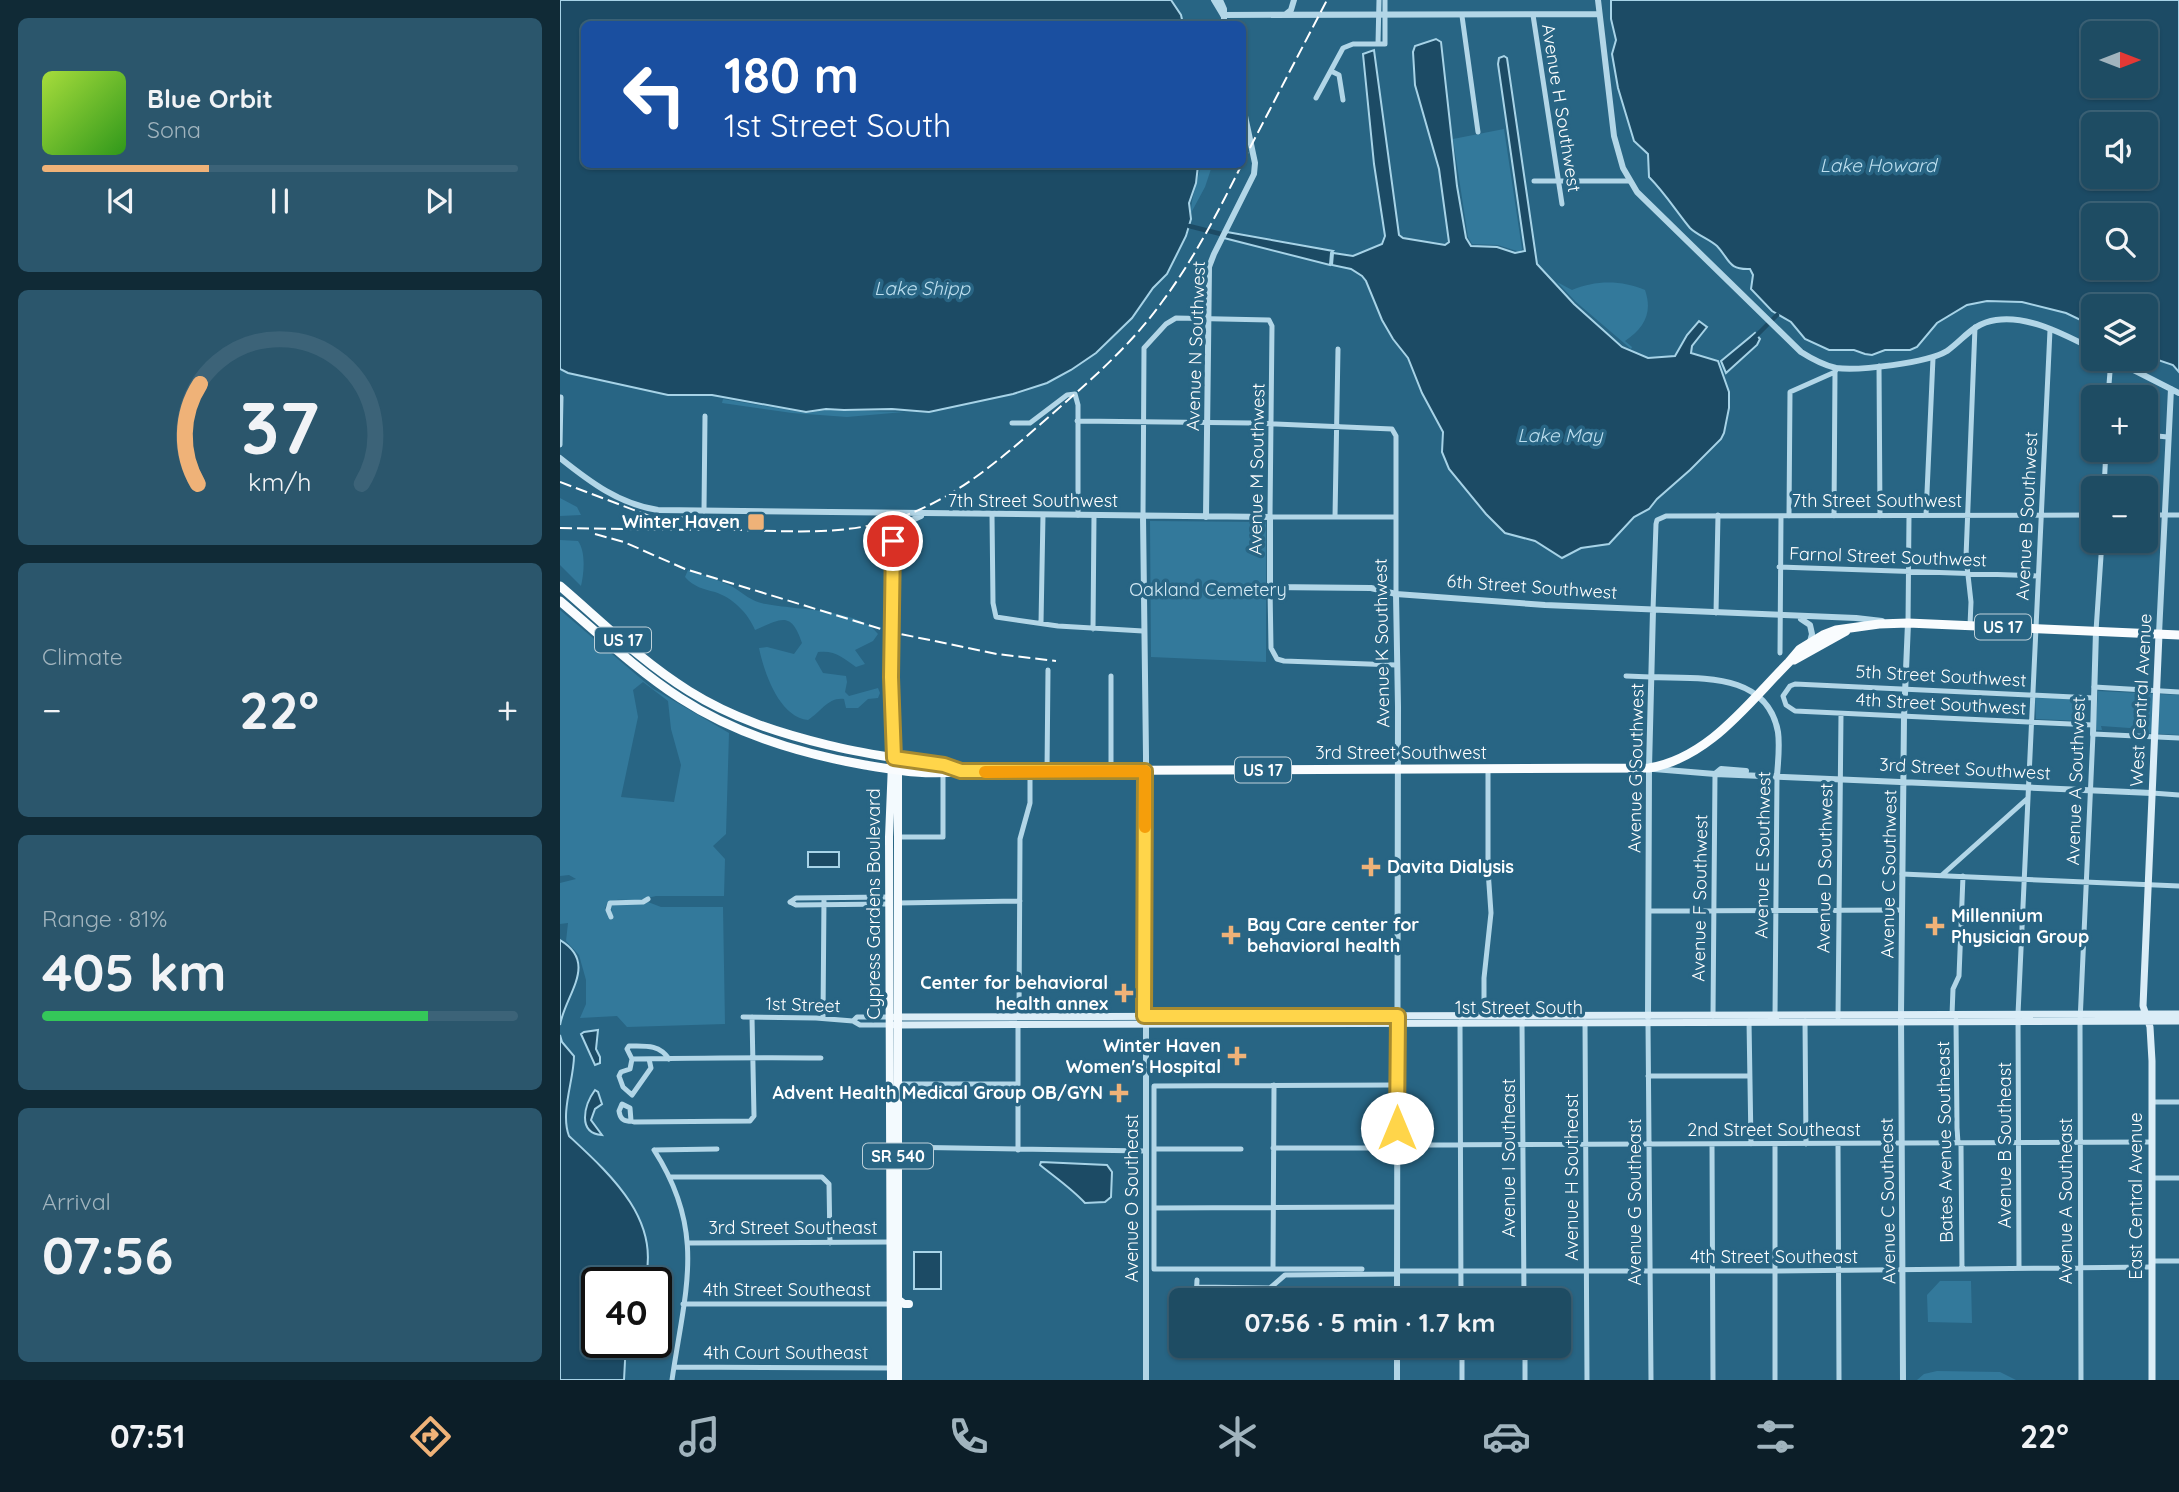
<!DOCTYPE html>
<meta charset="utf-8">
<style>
body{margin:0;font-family:Quicksand,sans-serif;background:#2b566c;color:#f1f3f6;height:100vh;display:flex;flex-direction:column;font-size:26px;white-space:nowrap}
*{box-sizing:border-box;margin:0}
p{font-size:23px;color:#a1b4be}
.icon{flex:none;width:38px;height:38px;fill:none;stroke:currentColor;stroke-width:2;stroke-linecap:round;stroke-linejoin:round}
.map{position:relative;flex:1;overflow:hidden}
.sheet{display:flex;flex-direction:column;gap:18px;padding:18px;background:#102a36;width:560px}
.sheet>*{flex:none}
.banner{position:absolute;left:21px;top:21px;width:665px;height:147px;border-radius:10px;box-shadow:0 2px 5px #0004,0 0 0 2px #3c6378;background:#1a4fa0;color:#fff;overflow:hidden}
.needle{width:46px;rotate:90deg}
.controls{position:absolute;left:1521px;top:21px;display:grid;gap:14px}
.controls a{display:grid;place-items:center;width:77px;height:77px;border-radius:10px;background:#1e4c63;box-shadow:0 2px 5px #0004,0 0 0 2px #3c6378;font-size:35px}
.speed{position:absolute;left:21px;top:1267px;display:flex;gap:14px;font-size:35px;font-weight:700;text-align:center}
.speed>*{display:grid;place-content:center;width:91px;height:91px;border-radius:50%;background:#1e4c63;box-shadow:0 2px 5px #0004,0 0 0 2px #3c6378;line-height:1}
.speed .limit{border:4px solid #111;border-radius:10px;background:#fff;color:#111}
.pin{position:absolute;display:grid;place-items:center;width:60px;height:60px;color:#fff;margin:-30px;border:4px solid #fff;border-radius:50%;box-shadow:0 2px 7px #0007}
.me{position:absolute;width:77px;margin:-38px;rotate:0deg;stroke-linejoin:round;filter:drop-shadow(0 0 5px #0008)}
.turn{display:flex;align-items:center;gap:24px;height:147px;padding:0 28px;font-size:32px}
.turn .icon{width:91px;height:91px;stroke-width:2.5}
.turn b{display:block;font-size:49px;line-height:60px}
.big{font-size:52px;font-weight:700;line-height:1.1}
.sheet .card{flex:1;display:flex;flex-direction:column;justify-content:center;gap:10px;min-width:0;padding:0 24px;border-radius:10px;background:#2b566c}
.sheet .dial{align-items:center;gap:0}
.dial svg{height:182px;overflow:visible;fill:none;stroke:#3c6378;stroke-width:7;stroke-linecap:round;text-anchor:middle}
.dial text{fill:#f1f3f6;stroke:none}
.song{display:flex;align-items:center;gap:21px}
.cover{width:84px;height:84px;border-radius:10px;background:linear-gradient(135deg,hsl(80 70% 55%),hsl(110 70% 35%))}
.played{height:7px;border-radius:4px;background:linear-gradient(90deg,#efb278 35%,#3c6378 35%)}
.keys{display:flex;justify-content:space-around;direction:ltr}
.heat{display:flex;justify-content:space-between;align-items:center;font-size:38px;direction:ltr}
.charge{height:10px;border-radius:5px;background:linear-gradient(90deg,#34c759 81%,#3c6378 0)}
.trip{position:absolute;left:609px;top:1288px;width:402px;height:70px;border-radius:10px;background:#1e4c63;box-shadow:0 2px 5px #0004,0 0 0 2px #3c6378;font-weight:700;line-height:70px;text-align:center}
.tabs{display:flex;height:112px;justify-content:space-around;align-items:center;background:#0c1e28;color:#a1b4be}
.tabs .icon{width:49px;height:49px}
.tabs .selected{color:#efb278}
.tabs b{font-size:32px;color:#f1f3f6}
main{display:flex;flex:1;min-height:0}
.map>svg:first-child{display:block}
.green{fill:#33799b;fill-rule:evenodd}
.water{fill:#1c4b65;stroke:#a7d3e7;stroke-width:2;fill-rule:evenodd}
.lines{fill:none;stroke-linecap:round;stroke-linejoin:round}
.canal{stroke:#1c4b65;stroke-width:4.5}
.minor{stroke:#b2d6e7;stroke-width:5}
.tertiary{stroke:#b2d6e7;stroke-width:6}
.secondary{stroke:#dbedf7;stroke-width:7}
.primary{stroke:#f3fafe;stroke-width:8}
.trunk{stroke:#f9fcfe;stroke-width:9}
.rail{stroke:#fff;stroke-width:2;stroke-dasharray:12 5;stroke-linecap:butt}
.route-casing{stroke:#a68a30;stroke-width:18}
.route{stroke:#ffd54a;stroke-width:12}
.slow{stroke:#f59e0b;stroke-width:12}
.poi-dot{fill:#efb278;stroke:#286584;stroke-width:2.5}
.labels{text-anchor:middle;stroke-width:7;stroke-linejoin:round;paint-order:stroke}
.shield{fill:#286584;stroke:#bed1da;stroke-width:2}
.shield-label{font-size:16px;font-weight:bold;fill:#fff}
.street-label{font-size:18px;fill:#fff;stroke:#286584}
.poi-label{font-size:18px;font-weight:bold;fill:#fff;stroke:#286584;text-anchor:end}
.park-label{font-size:18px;fill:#d5ebf6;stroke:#286584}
.water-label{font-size:19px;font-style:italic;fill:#bddfef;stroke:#286584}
</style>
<main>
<section class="sheet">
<div class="card">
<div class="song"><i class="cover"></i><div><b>Blue Orbit</b><p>Sona</p></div></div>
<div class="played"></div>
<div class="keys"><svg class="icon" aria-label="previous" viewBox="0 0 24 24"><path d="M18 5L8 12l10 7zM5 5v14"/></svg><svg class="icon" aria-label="pause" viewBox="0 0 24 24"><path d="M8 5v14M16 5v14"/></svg><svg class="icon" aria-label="next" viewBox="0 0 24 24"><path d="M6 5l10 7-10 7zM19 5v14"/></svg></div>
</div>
<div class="card dial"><svg viewBox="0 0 100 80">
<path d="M14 69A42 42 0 1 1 86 69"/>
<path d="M14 69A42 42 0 0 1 15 25" stroke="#efb278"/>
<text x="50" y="56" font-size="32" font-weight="700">37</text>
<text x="50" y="72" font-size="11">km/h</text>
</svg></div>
<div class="card"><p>Climate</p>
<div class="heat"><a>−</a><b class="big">22°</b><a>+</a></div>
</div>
<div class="card"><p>Range · 81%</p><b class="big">405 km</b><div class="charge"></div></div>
<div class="card"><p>Arrival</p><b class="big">07:56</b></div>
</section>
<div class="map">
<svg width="1619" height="1380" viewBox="0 0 1619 1380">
<rect width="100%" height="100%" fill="#286584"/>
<path class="green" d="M944,129L962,249L960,252L938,245L912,244L908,237L893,139Z
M641,164L652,166L645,187L631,213C631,197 638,181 641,164Z
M997,282L1012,290C1035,280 1062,280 1085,290C1093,313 1084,328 1065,341L1072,347L1071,349L1016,302Z
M163,399L246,413L266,410L344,412L287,417L232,413L162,403Z
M0,498L17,507L21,515L0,516Z
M590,521L706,522V662L591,657Z
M0,540L18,541C26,552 24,573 21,586L0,565Z
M128,570C143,575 159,580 173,587C184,594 192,602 206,604C235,610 300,609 318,634L313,641L295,650L305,664L296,667C283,658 276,650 258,652L255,659L263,673L286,676L287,682L285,692L289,696L318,688L320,693L318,698L308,699L298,708H286L284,699C268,697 261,712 248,720C219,717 204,672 199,648L207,647L234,654L242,643C231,610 221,619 195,630C188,613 173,598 155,592C143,589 134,587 125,577Z
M0,610L92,688L169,733L166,834L153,846L165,859L164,896H96C90,897 85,899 79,900C68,901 59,898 48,902L45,908L51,920L54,918L51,912L52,905L88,902L101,907H163L165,1024L67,1027L57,1016L20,1018L26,1004V980L19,955L6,941L8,923L0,924V883L16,879L9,875L0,876ZM83,682L108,701L111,729L121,765L114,802L61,797L78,717L73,690Z
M1538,691L1619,695V735L1586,733L1584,729L1541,726L1542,730H1535Z
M1478,697L1512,699L1524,702L1523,721L1476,719L1475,698Z
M1380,1281H1411L1412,1323L1368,1322L1367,1295Z
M1377,1371L1440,1372L1456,1380H1357L1364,1374Z"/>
<path class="water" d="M0,0H611L621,15L623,24H24V164L638,165L636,183L629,203L631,219L626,236L607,274L593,288L572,318L536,353L511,370L487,383L453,394L369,412L332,409L284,410L266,409L246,412L152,395H108L8,373L0,369Z
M1051,0H1619V372L1613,365L1589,357L1586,351V306H1533V326L1506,313L1462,302L1427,301L1407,305L1377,323L1357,347L1350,350H1325L1312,355L1305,354L1294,350H1269L1245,339L1231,322L1212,311L1191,289L1193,275L1190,269C1168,270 1170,260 1157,246C1149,239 1137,235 1130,228C1116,211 1105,193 1089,177L1088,154L1074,141L1058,88L1052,54L1056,40L1051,19ZM1533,33H1586V86H1533ZM1586,124V177H1533V124ZM1586,215V268H1533V215Z
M876,39L881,42L897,186L906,238L911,246L937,247L955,253L965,251L938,64L939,58L944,56L947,58L977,264L1014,304L1062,347L1088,358L1115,356L1127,335L1139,321L1147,327L1132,346L1131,353L1158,361L1169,392V408L1164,433L1161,439L1130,470L1097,499L1089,509L1074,517L1049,544L1021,548L1002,558L975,541L945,533L926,514L889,469L882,452L883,432L862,393L848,358L833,339L822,320L806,281L802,276L791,269L772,265L773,253L793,256L822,244L825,236L814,164L803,54L814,50L839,235L843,238L885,245L889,242L879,169L855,85L853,52L855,46Z
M667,232L773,251L771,253L770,265L664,238Z
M1195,333L1200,339L1197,345L1166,373L1161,361Z
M248,852H279V867H248Z
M0,940C39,963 5,995 0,1025Z
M38,1030L36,1049L40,1057V1063L35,1065L21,1034L24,1032Z
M0,1035L2,1042L14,1056C14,1080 0,1112 9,1136C50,1174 103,1221 84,1283H37V1342H66L64,1380H0Z
M35,1090L38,1092L42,1104L35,1109L31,1120L42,1135C17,1133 24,1105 35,1090Z
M481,1162L547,1165L552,1172L551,1197L545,1202L525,1203C512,1189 496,1178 480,1165Z
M354,1252H381V1289H354Z"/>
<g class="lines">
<path class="canal" d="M629,226L665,235
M1193,339L1217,315"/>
<path class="minor" d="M973,15L1002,204
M902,16L918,132
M818,44L819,0
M771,71L779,75L783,100
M756,98L783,48L793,44H825V0
M974,181H1069
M1319,366L1320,516
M1548,397L1551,359
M517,421L692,423L832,429L836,436V594
M452,423H470L507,395L515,394L518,405V515
M1586,435L1608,437
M0,445L1,397
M1544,488L1546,450
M144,511L145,416
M432,515L433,603L436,617L498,626L583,631
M1366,515L1373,358
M1586,515H1619
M583,516L584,348L606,324L616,318L709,320L712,326L710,517H835
M1229,516L1230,392L1275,372L1277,368
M1274,516L1275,372
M775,517L778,349
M1219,567L1478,576
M710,587L711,648L717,659L724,661L836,665
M1093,610L1096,524L1097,520L1106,516L1533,515
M1156,613L1158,515
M481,623L483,515
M1348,623L1349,516
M1410,625L1411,602L1406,557L1415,327
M533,629L534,516
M1536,631L1542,541
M1220,653L1221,516
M551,676V771
M1066,676L1091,677
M1534,687L1619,692
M1533,725L1235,711L1226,705L1223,696L1230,686L1235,684L1534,698
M487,772L488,670
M1592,793L1619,795
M338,837H383V774
M1342,874L1619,886
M1382,875L1468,798L1490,330
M230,902L236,898L329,897
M230,902L236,905L329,904
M338,903L460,901
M1089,911L1342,910
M51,917L48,910L50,903L83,902L88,899
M1392,1015L1393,989L1399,976L1403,876
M924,1016V978L931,913L928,870V768
M1153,1016L1155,774
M1215,1016L1217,776
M183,1017L256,1018L293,1021L300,1025H329
M459,1017L460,839L470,803V772
M263,1018L264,898
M1278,1018L1281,714
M1396,1020L1397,1128L1398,1143L1401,1145L1402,1269
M293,1021L297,1017H329
M1189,1021L1191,1144
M1245,1021L1246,1144
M900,1022L901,1300
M962,1022L964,1300
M1025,1022L1027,1380
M1088,1023L1091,1380
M72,1059L67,1049L69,1046C85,1046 99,1044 109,1059
M89,1059L91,1068L72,1095L63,1087L59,1076L61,1072L70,1069L72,1059C135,1058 198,1057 261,1058
M1088,1076H1189
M338,1084H458
M1592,1102H1619
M71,1121C63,1122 60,1118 59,1111L62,1104L70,1108L71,1121L74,1122L190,1121L194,1116L192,1017
M1152,1144L1153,1380
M1215,1144V1380
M1278,1144L1279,1380
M837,1145L1592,1142
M338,1147L586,1151
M713,1148H837
M594,1149H681
M94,1150C147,1232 125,1290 112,1380
M94,1150L157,1149
M458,1150V1026
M110,1177H262L269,1184L270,1243
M1592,1178H1619
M594,1208L837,1207
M128,1243L331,1242
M1592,1261H1619
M1459,1268L1458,1014L1468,798
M713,1269L714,1085
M802,1269H594V1086L836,1085
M837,1271H1215L1592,1267
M637,1287L710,1288L725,1275L837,1274
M636,1300L637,1280
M123,1304H331
M636,1346L658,1347
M902,1346V1380
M965,1346V1380
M114,1367L332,1368
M1521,1380L1520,1022L1533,734L1619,738"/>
<path class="tertiary" d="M654,0L663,15
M660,0L664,9V24
M1038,0L1054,136L1063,168L1077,192L1241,352C1252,359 1263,365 1276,368C1299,371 1367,363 1387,351C1404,339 1413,323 1436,320C1469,315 1505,335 1533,349
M726,14L731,10L734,0
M663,15L1039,14
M1552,359L1619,393
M0,458C30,482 59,504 98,510L710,517V587L811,588L836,594L985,605L1296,618L1322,621
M333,514L331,677L334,758
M583,516L586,756V1380
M646,517L649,267L654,254L694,174L695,163L682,102
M334,530L336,527L361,516
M836,594L838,707L837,1300
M1241,619L1250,625L1252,634L1250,642
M1599,634L1611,389
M1091,677C1138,679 1207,671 1218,732C1220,746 1218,762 1217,776
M1533,734L1536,631
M1094,769L1155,774L1592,793
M1155,774L1161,769L1186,771
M1088,1017L1089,768L1093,610
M837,1346V1380
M1343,1380L1341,1014L1344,717L1348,623"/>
<path class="secondary" d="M335,1017L1619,1014
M335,1025L1619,1021
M1592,1380V1061L1590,1027L1583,1006L1599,634"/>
<path class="primary" d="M334,758L338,769V1380
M336,1298L344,1304H349
M331,1380L329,837L332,764"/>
<path class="trunk" d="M0,586C42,622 82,662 129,691C172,718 219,733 268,745C296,752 324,756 352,761C368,764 383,764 399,770
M0,601C39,634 77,670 120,698C175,734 242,754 305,765C336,770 370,776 401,771L1089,768C1149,758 1188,703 1229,662L1240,649L1263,635L1276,630L1319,624L1348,623L1619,635
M1234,660L1286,631"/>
<path class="rail" d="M682,163L767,0
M0,482L111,524
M102,517H166
M0,528C60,529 120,530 180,530C223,531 266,534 307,526C382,512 435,464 491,415C531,380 571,345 602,302C634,259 658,212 682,164
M35,534L64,542L125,569L331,632L437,654L496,661"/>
</g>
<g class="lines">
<defs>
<path id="route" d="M333,541L331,677L334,758L384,765L401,771H585L584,1016H838L837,1128"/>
</defs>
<use href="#route" class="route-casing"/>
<use href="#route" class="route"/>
<path class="slow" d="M425,772L585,771V827"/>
</g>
<g class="poi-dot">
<rect x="187" y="513" width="18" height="18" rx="3.5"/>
<path d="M807.5 856.5h7v7h7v7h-7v7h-7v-7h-7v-7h7z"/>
<path d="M1371.5 915.5h7v7h7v7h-7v7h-7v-7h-7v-7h7z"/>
<path d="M667.5 924.5h7v7h7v7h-7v7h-7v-7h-7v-7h7z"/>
<path d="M560.5 982.5h7v7h7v7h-7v7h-7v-7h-7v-7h7z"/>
<path d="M673.5 1045.5h7v7h7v7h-7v7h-7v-7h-7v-7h7z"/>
<path d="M555.5 1082.5h7v7h7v7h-7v7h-7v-7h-7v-7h7z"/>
</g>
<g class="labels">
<g class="shield">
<rect x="1415" y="614.5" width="56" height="25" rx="5"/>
<rect x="35" y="627.5" width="56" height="25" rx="5"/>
<rect x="675" y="757.5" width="56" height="25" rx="5"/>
<rect x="303" y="1143.5" width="70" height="25" rx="5"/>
</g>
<g class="shield-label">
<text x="1443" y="633">US 17</text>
<text x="63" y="646">US 17</text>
<text x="703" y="776">US 17</text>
<text x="338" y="1162">SR 540</text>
</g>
<g class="street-label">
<text transform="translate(1001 108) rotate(81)" y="6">Avenue H Southwest</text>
<text transform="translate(636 346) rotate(-88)" y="6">Avenue N Southwest</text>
<text transform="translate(697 469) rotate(-89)" y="6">Avenue M Southwest</text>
<text x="473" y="507">7th Street Southwest</text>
<text x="1317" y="507">7th Street Southwest</text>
<text transform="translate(1467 516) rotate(-87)" y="6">Avenue B Southwest</text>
<text transform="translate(1328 557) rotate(2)" y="6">Farnol Street Southwest</text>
<text transform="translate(972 587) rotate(4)" y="6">6th Street Southwest</text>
<text transform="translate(822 643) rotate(-91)" y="6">Avenue K Southwest</text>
<text transform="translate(1381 676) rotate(3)" y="6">5th Street Southwest</text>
<text transform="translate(1581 700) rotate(-87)" y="6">West Central Avenue</text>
<text transform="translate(1381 704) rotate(3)" y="6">4th Street Southwest</text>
<text x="841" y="759">3rd Street Southwest</text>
<text transform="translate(1076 768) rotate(-89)" y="6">Avenue G Southwest</text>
<text transform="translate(1405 769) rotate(3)" y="6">3rd Street Southwest</text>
<text transform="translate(1516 781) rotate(-88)" y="6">Avenue A Southwest</text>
<text transform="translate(1203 855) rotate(-89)" y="6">Avenue E Southwest</text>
<text transform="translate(1265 868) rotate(-89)" y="6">Avenue D Southwest</text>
<text transform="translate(1329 874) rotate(-89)" y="6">Avenue C Southwest</text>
<text transform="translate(1140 898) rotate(-89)" y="6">Avenue F Southwest</text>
<text transform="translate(314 904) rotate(-90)" y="6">Cypress Gardens Boulevard</text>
<text transform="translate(243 1005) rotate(2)" y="6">1st Street</text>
<text x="959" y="1014">1st Street South</text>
<text x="1214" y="1136">2nd Street Southeast</text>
<text transform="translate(1385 1142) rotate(-91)" y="6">Bates Avenue Southeast</text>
<text transform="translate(1445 1145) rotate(-90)" y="6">Avenue B Southeast</text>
<text transform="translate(949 1158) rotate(-90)" y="6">Avenue I Southeast</text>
<text transform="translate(1012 1177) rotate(-90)" y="6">Avenue H Southeast</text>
<text transform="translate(1576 1196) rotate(-90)" y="6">East Central Avenue</text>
<text transform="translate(572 1198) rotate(-90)" y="6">Avenue O Southeast</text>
<text transform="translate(1328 1201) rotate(-91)" y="6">Avenue C Southeast</text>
<text transform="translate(1506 1201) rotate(-90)" y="6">Avenue A Southeast</text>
<text transform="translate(1075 1202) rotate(-90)" y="6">Avenue G Southeast</text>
<text x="233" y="1234">3rd Street Southeast</text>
<text x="1214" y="1263">4th Street Southeast</text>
<text x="227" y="1296">4th Street Southeast</text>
<text x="226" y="1359">4th Court Southeast</text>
</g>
<g class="poi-label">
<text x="180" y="528">Winter Haven</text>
<text x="827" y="873" text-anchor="start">Davita Dialysis</text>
<text x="1391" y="922" text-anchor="start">Millennium<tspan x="1391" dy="21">Physician Group</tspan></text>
<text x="687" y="931" text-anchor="start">Bay Care center for<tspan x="687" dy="21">behavioral health</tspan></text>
<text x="548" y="989">Center for behavioral<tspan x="548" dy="21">health annex</tspan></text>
<text x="661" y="1052">Winter Haven<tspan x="661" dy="21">Women's Hospital</tspan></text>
<text x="543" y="1099">Advent Health Medical Group OB/GYN</text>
</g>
<g class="park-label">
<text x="648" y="596">Oakland Cemetery</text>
</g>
<g class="water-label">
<text x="1318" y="172">Lake Howard</text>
<text x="362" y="295">Lake Shipp</text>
<text x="1000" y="442">Lake May</text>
</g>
</g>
</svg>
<div class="controls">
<a><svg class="needle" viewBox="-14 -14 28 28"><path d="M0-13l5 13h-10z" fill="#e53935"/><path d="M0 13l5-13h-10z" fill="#a1b4be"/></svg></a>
<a><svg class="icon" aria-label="sound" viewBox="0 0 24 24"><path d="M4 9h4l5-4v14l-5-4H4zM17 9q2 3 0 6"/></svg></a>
<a><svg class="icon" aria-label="search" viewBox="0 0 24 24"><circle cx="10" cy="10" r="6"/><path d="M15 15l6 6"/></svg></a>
<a><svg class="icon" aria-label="layers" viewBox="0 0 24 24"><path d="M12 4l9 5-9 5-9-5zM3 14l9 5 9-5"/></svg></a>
<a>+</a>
<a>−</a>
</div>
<div class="speed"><div class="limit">40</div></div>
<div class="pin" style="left:333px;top:541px;background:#d93025"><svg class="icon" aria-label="arrive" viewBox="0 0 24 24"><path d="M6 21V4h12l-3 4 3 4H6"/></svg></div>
<svg class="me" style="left:837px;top:1128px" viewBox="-20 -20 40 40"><circle r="19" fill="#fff"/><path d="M0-13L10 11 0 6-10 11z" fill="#ffd54a"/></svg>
<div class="trip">07:56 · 5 min · 1.7 km</div>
<div class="banner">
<div class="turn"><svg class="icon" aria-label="left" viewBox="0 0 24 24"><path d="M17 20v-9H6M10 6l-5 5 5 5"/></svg><div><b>180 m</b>1st Street South</div></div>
</div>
</div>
</main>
<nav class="tabs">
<b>07:51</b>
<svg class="icon selected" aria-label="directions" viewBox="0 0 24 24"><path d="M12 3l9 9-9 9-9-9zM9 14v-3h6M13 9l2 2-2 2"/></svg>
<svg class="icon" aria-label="music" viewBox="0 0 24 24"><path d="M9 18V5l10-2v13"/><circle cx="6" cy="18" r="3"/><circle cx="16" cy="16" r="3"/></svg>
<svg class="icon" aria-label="phone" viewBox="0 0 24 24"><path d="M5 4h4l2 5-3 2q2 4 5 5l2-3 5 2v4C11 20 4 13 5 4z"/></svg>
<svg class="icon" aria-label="climate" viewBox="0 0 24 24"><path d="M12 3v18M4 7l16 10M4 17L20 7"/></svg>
<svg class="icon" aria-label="car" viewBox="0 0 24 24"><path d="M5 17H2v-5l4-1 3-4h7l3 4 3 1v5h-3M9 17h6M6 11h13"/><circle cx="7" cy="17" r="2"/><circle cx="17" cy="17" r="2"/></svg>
<svg class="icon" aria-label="filters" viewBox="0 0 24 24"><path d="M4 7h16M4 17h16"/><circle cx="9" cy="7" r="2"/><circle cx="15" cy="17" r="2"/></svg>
<b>22°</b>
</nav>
